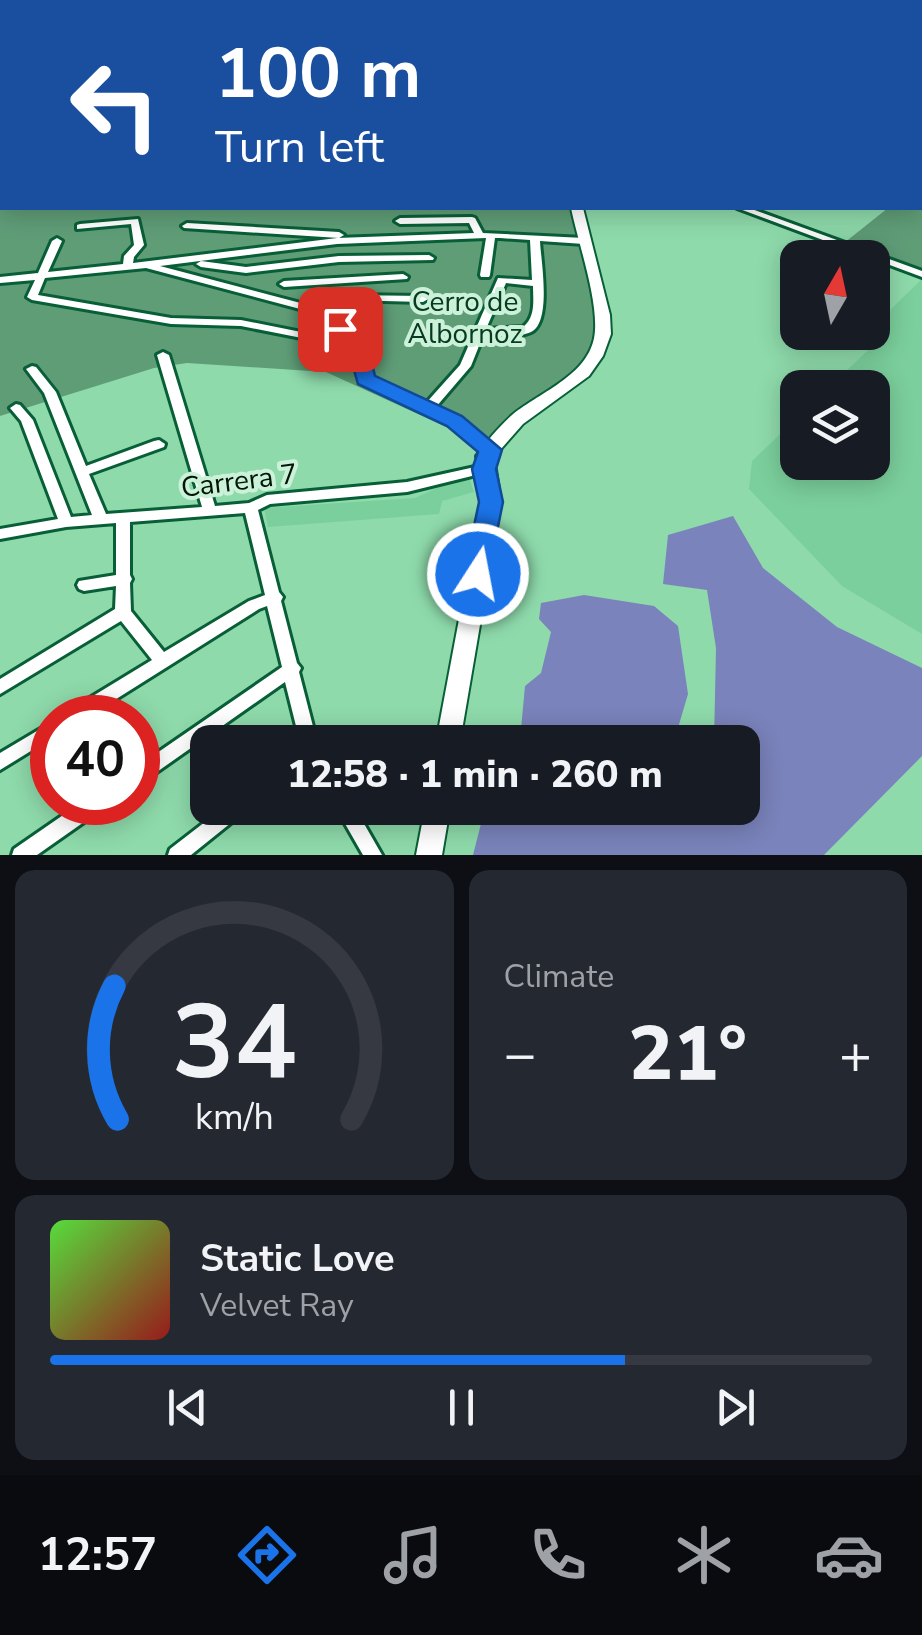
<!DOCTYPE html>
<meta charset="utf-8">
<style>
body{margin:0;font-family:"Nunito Sans",sans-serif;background:#242831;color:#f1f3f6;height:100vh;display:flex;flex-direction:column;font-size:38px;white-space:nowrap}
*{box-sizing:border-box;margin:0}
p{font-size:32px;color:#9ea1a6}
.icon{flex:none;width:55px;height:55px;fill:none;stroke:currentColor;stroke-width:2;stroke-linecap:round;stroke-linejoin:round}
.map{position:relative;height:855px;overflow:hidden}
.side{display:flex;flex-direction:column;gap:15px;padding:15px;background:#0d0f14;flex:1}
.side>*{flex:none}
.guide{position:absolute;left:0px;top:0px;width:922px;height:210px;box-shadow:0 5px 25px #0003;background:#1a4fa0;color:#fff;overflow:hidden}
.needle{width:65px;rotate:9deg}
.controls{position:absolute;left:780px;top:240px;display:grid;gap:20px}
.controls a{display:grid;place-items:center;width:110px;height:110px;border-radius:20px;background:#171b24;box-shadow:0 5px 25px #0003;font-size:50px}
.speed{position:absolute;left:30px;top:695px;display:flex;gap:20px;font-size:50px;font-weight:700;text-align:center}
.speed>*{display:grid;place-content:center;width:130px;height:130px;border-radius:50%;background:#171b24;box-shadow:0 5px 25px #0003;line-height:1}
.speed .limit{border:15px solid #d22;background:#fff;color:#111}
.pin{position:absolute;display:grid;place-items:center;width:85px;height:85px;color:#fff;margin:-42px;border-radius:20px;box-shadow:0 5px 15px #0006}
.me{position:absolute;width:110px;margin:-55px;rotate:11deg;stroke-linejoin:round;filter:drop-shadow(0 0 8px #0008)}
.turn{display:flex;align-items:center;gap:35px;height:210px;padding:0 50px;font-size:45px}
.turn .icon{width:130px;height:130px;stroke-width:2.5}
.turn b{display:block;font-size:70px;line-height:85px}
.big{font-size:75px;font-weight:800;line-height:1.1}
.side .tile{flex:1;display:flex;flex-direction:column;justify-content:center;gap:15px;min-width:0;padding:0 35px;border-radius:20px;background:#242831}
.side .dial{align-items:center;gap:0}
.dial svg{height:260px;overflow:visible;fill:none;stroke:#363941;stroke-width:7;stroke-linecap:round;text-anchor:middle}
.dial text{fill:#f1f3f6;stroke:none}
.song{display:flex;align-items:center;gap:30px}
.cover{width:120px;height:120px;border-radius:15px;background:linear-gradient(135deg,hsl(110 70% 55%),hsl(0 70% 35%))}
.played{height:10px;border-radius:5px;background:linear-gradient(90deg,#1a73e8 70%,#363941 70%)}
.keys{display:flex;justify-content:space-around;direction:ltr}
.heat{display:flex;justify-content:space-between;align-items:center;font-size:55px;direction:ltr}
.side .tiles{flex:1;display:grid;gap:15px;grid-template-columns:1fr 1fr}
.tile:last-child{grid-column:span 2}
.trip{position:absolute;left:190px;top:725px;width:570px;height:100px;border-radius:20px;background:#171b24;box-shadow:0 5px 25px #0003;font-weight:800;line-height:100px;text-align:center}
.tabs{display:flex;height:160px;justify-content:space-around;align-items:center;background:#090b0e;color:#9ea1a6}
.tabs .icon{width:70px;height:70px}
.tabs .current{color:#1a73e8}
.tabs b{font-size:45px;color:#f1f3f6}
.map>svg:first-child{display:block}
.built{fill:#7bcf9c}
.forest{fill:#5f9d77}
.water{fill:#7a83bb}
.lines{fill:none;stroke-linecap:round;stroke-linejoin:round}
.stream{stroke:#7a83bb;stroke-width:2.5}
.street-casing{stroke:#085f37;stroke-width:6}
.secondary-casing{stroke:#085f37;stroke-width:4}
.street{fill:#fff;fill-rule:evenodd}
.secondary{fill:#fff;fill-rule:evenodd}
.route{fill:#1a73e8;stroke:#114b97;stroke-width:2.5}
.labels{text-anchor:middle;stroke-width:8;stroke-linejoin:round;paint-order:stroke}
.park-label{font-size:28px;fill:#063a21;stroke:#ccf1d9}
.street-label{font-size:28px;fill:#001707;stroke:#ccf1d9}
</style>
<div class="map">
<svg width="922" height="855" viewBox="0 0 922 855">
<rect width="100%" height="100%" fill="#8edaab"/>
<path class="built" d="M922,279V634L842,586L749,489L752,461L797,418L798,462H872V388L829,387L881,338L891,309Z
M468,474L474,492L442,501L439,514L268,527L264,508L415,498Z"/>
<path class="forest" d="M0,27L2,208H579C582,245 597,278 601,314C606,363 524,417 490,447L326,372L187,363L154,368L0,416Z
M922,179V271L844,243L888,208H920Z"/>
<path class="water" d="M733,516L763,568L837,627L922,668V756L824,855H473L485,808H742V742H714L716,648L707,590L663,584L668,535Z
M584,595L654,606L678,626L688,694L675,738L521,729L525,686L541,673L551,632L539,619L541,603Z"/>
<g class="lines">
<path class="stream" d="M814,0L823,2"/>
<defs>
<path id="street" d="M64,0H71L68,2H62Z
M157,0H164L162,2H156Z
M279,0H348L351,2H280Z
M686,0H712L701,2H681Z
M851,0H868L872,2H859Z
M881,0H922V3L884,2Z
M0,8H2V12H0Z
M0,59H2V63H0Z
M920,60H922V64H920Z
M920,88H922V93H920Z
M920,103H922V108H920Z
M920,119H922V124H920Z
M920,136H922V141H920Z
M920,146H922V152H920Z
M0,147L2,148V152L0,153Z
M0,162L2,163V167L0,168Z
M737,208H749L922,271V277Z
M472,217L475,218L483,233L584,238L589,241L584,244L540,241C541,261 552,322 531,332C518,338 497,335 483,336L471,366L436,407L459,418L495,447L496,450L495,453H485L451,424L362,382C351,355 345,330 319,314L146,268L45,278L38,295L171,318L241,320L331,338L333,340L331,342L327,343L241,326L171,324L32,300L27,297L35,280L0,283V277L38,273L52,241L57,238L62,241L48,272L123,264L124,256L134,245L131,224L77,229V225L80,224L138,219L144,245L134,257L133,263L337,238L474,233L469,223L400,224L395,221L400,218ZM486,238L480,275L481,277H489L490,275L495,238H500L530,240L532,280L498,278L460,365L426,403L371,377C363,350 351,325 327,310L160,266L337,244ZM506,283L533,286C533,300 536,317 523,327L486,329Z
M187,223L339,232L344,235L339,238L184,228L182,226Z
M429,255L434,258L433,260L339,262L246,273L201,267L196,264L201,261L246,267L339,256Z
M403,274L408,277L407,279L284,287L279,284L284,281Z
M348,295L423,296L428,299L423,302L344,300L343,298Z
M163,352L169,355L215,506L249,503L267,495L407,482L484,465L491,469L484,473L407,492L270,504L258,510L279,592L283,597L281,601L297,663L301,668L299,672L317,742H300L285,682L144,781L138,783V766L282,667L267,606L259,609L86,718H63L65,713L152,660L121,621L0,694V679L115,609L116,586L84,591L79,589L77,585L79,581L116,575V523L66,527L0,539V529L58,519L21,421L10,408L16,404L20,405L33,420L71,517L92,515L44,393L26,369L32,366L36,367L56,392L86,466L154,441L159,440L165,444L164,447L89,474L106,514L202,507L157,355ZM245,513L265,595L249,601L164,652L131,611L130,583L132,579L130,575V522Z
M52,722V738L0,770V753Z
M82,802H107L104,808L37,855H12L14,849Z
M223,808H245L242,814L191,855H168L170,849Z
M336,808H355L382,855H363Z"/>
<path id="secondary" d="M378,0H386L387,2H379Z
M571,208H583L610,315L611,334L603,356L589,376L523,424L494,457L501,502L460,742H436L481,502L476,456C486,442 499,427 512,415C541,391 593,374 595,330C597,296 578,242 571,208Z
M425,808H450L442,855H416Z"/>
</defs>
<use href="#street" class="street-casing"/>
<use href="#secondary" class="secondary-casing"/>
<use href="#street" class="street"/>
<use href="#secondary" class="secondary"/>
</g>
<path class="route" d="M340,323C360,331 371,356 375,376L462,416L502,450L496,469L503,502L487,581H468L464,574L479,502L472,469L478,452L447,426L358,384L350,356L330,329Z"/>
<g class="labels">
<g class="park-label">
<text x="465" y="311">Cerro de<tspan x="465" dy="32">Albornoz</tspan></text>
</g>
<g class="street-label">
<text transform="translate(239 480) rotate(-7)" y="10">Carrera 7</text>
</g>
</g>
</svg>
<div class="controls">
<a><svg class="needle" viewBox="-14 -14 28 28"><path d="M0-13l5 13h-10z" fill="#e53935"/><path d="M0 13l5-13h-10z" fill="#9ea1a6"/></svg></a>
<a><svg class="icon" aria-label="layers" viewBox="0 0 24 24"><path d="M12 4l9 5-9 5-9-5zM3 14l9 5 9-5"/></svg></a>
</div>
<div class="speed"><div class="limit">40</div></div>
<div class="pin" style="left:340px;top:329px;background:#d93025"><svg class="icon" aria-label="arrive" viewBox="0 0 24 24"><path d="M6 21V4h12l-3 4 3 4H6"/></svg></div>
<svg class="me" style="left:478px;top:574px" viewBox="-20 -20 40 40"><circle r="17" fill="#1a73e8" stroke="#fff" stroke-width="3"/><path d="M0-11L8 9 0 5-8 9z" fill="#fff"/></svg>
<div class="trip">12:58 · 1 min · 260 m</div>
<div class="guide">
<div class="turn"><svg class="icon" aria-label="left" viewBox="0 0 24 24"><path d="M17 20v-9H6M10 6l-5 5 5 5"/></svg><div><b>100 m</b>Turn left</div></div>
</div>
</div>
<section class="side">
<div class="tiles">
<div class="tile dial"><svg viewBox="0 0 100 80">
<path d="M14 69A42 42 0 1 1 86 69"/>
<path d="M14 69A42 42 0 0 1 13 28" stroke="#1a73e8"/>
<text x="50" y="56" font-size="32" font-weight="700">34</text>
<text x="50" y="72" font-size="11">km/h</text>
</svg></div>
<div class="tile"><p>Climate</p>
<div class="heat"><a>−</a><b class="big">21°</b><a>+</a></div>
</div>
<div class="tile">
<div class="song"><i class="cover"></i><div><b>Static Love</b><p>Velvet Ray</p></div></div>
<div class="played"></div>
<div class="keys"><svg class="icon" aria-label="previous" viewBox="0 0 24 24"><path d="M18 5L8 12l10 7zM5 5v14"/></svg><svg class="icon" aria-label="pause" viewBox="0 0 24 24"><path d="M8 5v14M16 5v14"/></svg><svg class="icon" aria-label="next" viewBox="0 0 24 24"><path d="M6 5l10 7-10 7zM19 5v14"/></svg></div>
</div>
</div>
</section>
<nav class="tabs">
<b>12:57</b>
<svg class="icon current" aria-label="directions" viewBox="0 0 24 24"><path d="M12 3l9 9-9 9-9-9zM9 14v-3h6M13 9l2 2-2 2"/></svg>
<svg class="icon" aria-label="music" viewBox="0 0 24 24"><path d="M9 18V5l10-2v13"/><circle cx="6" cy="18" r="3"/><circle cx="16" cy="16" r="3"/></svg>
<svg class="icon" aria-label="phone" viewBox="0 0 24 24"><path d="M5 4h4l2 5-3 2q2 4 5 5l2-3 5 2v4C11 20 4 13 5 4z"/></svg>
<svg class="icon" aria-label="climate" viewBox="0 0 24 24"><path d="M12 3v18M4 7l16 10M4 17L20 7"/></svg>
<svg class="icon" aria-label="car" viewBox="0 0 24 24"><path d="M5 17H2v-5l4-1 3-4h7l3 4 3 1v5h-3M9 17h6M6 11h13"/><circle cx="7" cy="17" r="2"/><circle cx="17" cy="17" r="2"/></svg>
</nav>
